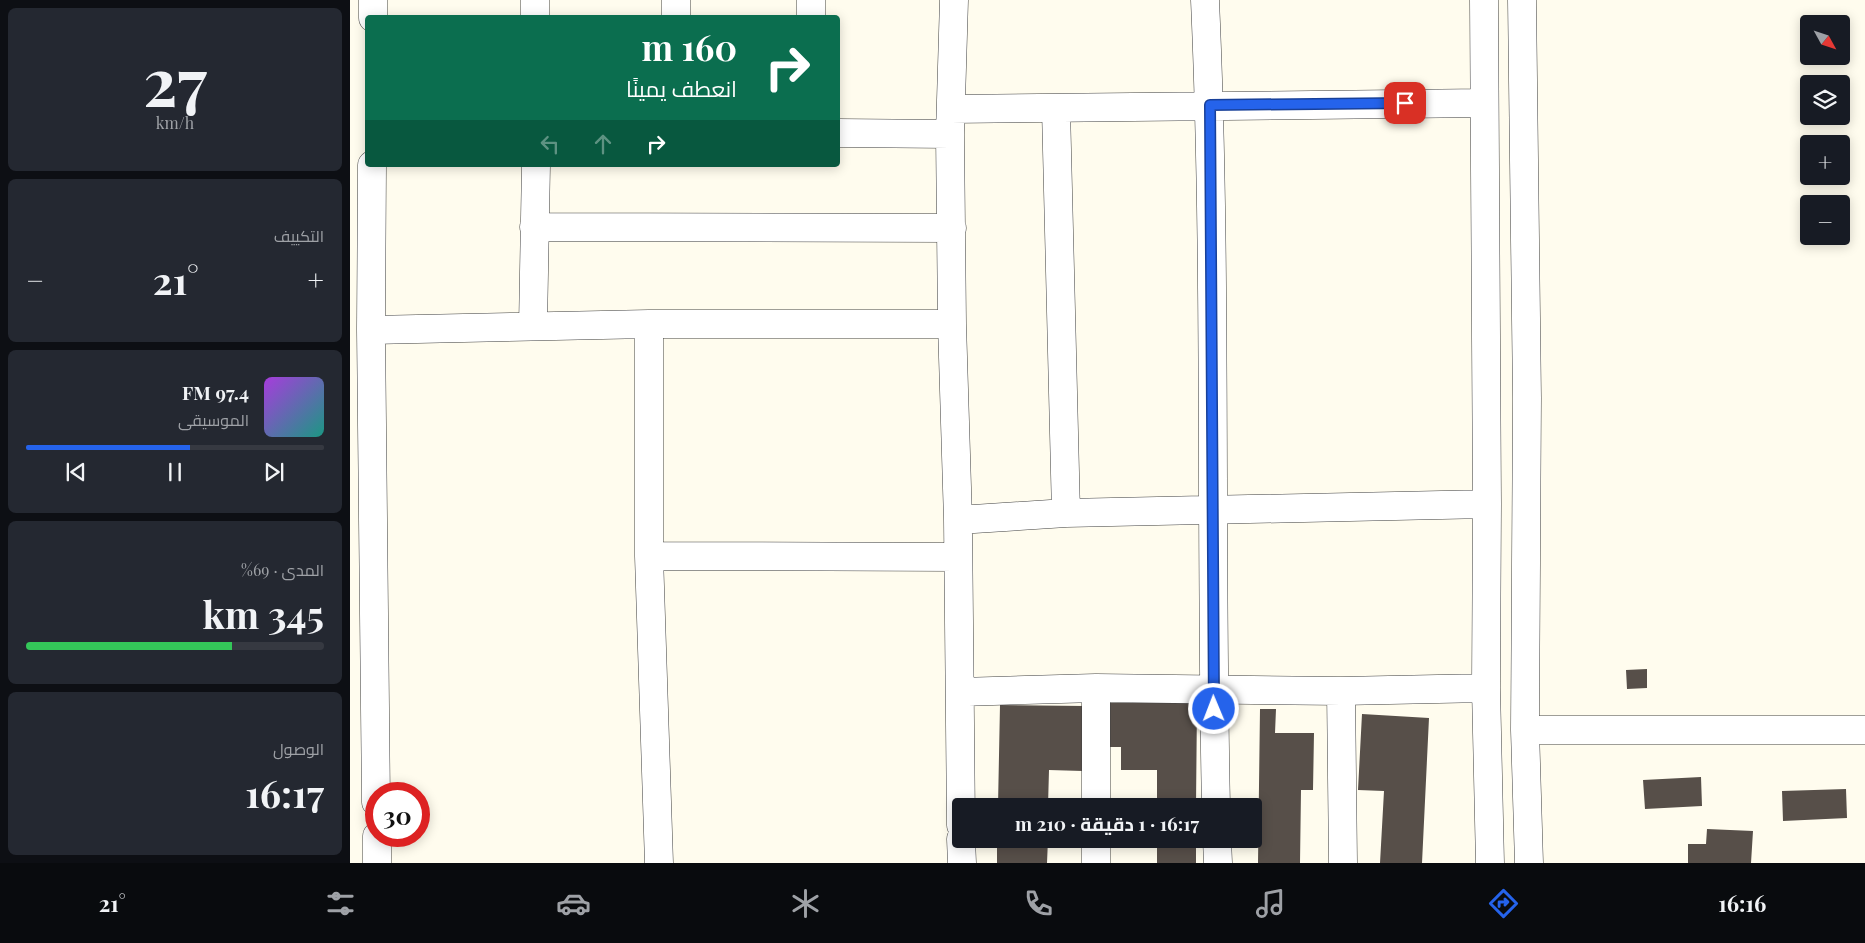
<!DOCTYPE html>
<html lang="ar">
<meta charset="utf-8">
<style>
body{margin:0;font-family:"Playfair Display",Cairo,serif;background:#242831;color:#f1f3f6;direction:rtl;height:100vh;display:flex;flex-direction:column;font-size:19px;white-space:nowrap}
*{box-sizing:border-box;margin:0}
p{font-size:16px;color:#9ea1a6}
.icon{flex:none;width:28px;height:28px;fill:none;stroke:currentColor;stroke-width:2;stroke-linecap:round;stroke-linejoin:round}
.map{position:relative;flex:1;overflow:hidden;direction:ltr}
.side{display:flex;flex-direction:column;gap:8px;padding:8px;background:#0d0f14;width:350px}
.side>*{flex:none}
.hud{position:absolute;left:15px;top:15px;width:475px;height:152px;border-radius:5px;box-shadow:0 2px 12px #0003;direction:rtl;background:#0b6e4f;color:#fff;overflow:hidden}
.needle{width:32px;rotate:130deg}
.controls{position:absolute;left:1450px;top:15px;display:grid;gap:10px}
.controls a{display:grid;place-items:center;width:50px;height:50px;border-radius:5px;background:#171b24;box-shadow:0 2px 12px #0003;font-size:25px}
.speed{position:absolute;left:15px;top:782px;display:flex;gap:10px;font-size:25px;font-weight:700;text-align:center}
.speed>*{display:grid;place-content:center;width:65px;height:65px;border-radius:50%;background:#171b24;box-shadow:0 2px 12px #0003;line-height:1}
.speed .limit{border:8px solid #d22;background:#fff;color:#111}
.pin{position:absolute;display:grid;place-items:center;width:42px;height:42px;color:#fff;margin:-21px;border-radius:10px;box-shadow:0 2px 8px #0006}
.me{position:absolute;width:55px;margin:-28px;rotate:359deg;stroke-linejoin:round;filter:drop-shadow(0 0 4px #0008)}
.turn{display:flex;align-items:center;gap:18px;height:105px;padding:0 20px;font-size:22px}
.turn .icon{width:65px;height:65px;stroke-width:2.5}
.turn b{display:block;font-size:35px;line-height:42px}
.lanes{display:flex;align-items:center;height:48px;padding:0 20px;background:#0003;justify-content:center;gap:25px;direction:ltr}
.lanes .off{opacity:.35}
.big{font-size:38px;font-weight:700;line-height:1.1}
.side .card{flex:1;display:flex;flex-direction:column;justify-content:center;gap:8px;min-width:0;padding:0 18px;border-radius:8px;background:#242831}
.side .dial{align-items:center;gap:0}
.dial b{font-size:65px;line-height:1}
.song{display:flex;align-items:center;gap:15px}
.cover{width:60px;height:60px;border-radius:8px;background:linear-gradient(135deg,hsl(280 70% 55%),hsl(170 70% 35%))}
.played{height:5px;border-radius:2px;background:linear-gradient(90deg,#2563eb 55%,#363941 55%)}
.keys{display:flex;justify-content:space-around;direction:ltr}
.heat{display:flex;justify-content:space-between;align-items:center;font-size:28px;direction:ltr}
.charge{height:8px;border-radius:4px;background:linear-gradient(90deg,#34c759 69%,#363941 0)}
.trip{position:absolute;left:602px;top:798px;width:310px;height:50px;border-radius:5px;background:#171b24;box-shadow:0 2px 12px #0003;font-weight:700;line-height:50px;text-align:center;direction:rtl}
.tab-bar{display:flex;height:80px;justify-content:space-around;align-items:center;background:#090b0e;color:#9ea1a6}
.tab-bar .icon{width:35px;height:35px}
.tab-bar .selected{color:#2563eb}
.tab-bar b{font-size:22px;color:#f1f3f6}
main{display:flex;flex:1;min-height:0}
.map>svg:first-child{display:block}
.building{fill:#574f49}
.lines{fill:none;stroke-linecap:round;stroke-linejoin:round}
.minor-casing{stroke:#414141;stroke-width:29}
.minor{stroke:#fff;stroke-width:28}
.route-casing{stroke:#184099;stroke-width:12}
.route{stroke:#2563eb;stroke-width:9}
</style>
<main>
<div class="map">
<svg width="1515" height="863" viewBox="0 0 1515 863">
<rect width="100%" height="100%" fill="#fffcee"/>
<path class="building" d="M1297,669V688L1277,689L1276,670Z
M756,703H847L846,806H807V770H771V747H756Z
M650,705L734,706L733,771L699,770L698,806H648Z
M910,709H926L925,733H964L963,790H951L950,863H908Z
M1012,714L1079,718L1072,863H1030L1034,791L1008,790Z
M1351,777L1352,806L1295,809L1293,780Z
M1496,789L1497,818L1433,821L1432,791Z
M1357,829L1403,831L1401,863H1338V844H1356Z
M647,839H698L697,863H647Z
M807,839H846V863H807Z"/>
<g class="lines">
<defs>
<path id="minor" d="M185,0V18
M326,0V18
M604,0L600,134L602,324L608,520L611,825
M855,0C867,269 860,538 866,806
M1134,0L1137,504L1136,688L1140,863
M1172,0L1177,398L1175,730L1179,863
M23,18V0
M461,18V0
M601,109L1133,103
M706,109L716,513
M488,133L600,134
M22,165L21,330L26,802
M184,227L602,228
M299,324V556L309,863
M183,326L186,165
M21,330L299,324H602
M608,520L716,513L1137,504
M299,556L608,557
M746,688V806
M991,691L993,863
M610,692L746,688L991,691L1136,688
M1175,730H1515
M27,836V863
M611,839L612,863
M746,839V863
M867,839L868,863"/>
</defs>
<use href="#minor" class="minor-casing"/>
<use href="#minor" class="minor"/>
</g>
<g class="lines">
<defs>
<path id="route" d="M864,709L860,105L1055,103"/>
</defs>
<use href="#route" class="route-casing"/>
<use href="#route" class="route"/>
</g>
</svg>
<div class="controls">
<a><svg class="needle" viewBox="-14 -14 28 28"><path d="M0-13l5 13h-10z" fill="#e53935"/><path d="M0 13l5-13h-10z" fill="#9ea1a6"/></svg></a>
<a><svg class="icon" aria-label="layers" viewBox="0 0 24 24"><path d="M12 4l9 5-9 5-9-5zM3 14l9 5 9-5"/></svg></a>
<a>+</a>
<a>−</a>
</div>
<div class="speed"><div class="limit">30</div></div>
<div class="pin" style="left:1055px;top:103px;background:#d93025"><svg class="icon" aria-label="arrive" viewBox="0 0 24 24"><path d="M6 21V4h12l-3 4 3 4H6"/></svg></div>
<svg class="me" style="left:864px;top:709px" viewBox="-20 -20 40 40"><circle r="17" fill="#2563eb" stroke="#fff" stroke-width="3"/><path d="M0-11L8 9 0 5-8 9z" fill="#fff"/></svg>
<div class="trip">16:17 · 1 دقيقة · 210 m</div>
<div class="hud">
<div class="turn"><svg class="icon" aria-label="right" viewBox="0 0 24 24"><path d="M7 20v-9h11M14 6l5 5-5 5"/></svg><div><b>160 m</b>انعطف يمينًا</div></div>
<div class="lanes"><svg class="icon off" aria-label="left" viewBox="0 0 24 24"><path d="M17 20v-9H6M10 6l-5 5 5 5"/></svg><svg class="icon off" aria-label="ahead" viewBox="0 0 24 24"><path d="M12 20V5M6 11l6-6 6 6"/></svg><svg class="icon" aria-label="right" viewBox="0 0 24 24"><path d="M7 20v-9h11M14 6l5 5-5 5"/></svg></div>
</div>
</div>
<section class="side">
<div class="card dial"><b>27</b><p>km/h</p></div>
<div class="card"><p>التكييف</p>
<div class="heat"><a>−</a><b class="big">21°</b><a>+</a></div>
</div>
<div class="card">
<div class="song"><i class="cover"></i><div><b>97.4 FM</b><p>الموسيقى</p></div></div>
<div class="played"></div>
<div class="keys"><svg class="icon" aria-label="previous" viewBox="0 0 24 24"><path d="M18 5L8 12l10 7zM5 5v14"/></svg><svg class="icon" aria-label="pause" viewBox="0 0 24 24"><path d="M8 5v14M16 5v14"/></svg><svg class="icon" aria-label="next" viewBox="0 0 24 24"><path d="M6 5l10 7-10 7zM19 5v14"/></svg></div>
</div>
<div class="card"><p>المدى · 69%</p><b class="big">345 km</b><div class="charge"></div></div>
<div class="card"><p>الوصول</p><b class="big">16:17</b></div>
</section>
</main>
<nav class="tab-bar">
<b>16:16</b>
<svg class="icon selected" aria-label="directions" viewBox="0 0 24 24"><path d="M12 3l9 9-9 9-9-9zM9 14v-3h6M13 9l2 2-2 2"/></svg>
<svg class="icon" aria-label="music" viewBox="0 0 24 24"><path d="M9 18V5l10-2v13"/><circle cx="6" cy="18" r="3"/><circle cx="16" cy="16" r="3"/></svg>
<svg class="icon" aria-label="phone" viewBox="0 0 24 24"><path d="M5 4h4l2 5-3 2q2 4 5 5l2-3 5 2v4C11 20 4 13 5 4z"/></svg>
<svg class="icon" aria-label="climate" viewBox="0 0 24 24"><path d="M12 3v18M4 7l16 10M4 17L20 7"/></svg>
<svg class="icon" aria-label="car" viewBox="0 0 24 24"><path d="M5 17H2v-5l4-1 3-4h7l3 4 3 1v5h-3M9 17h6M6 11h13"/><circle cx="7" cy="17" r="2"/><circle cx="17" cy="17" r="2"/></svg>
<svg class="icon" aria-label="filters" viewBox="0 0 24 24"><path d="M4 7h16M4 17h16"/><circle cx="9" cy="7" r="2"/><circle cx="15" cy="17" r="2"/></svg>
<b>21°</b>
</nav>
